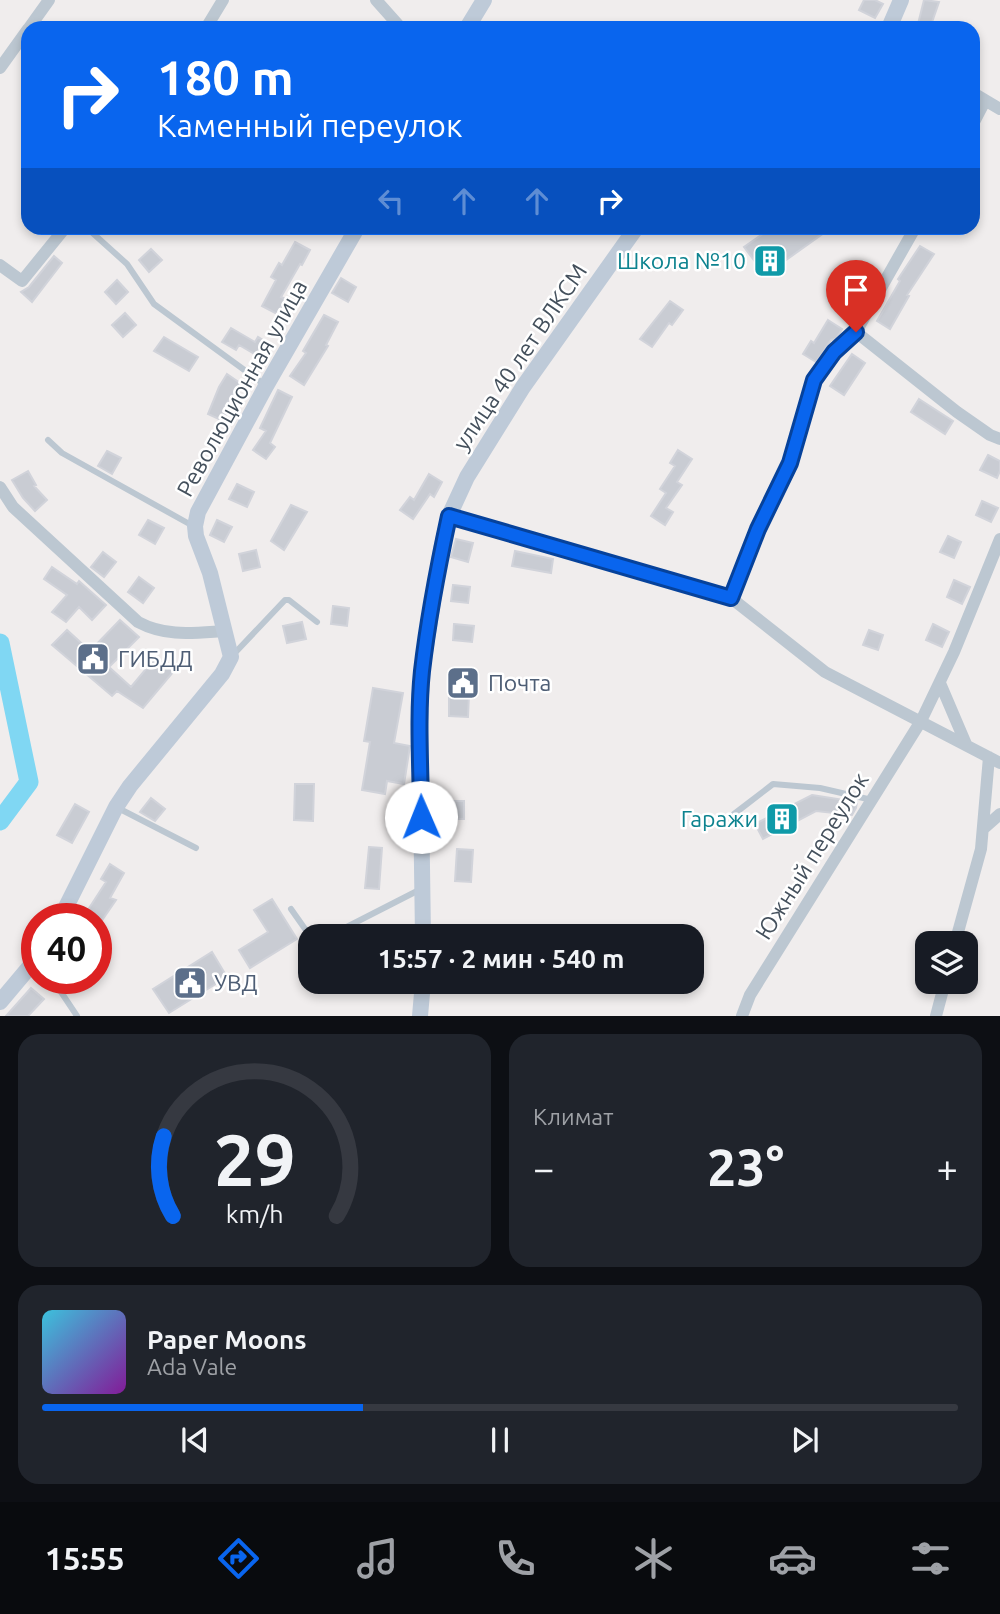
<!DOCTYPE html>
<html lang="ru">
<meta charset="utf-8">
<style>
body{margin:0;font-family:Ubuntu,sans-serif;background:#20242c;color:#f1f3f6;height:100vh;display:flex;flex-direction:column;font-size:26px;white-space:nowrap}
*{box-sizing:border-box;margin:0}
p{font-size:23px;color:#9ea1a6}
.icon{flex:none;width:38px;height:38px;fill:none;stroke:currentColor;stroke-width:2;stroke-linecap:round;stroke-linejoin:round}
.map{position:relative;height:1016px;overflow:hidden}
.panel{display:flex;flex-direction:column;gap:18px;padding:18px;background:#0d0f14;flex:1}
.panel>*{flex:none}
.guide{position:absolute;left:21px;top:21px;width:959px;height:214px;border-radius:21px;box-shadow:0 4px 10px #0003;background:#0965ee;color:#fff;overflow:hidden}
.buttons{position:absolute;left:915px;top:931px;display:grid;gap:14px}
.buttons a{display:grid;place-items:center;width:63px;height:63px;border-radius:14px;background:#171b24;box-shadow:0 4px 10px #0003;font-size:35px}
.speed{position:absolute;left:21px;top:903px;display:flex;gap:14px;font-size:35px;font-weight:700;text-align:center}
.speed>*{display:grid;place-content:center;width:91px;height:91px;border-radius:50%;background:#171b24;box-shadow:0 4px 10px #0003;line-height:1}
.speed .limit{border:10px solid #d22;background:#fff;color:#111}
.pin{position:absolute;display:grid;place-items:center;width:60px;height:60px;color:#fff;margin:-72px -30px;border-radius:50% 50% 50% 0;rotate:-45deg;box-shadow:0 0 7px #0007}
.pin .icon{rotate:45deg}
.me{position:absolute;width:77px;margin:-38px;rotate:359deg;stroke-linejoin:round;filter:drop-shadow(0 0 5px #0008)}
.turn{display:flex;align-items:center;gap:24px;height:147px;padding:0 21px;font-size:32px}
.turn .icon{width:91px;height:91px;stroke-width:2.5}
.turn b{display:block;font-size:49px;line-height:60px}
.lanes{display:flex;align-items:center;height:66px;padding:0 21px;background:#0003;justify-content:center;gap:35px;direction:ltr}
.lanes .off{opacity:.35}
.big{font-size:52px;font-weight:600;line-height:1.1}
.panel .card{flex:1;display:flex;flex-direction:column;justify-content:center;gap:10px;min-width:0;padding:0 24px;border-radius:21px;background:#20242c}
.panel .dial{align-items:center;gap:0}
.dial svg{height:182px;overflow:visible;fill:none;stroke:#363941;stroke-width:7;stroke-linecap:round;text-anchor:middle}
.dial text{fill:#f1f3f6;stroke:none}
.song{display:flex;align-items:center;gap:21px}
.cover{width:84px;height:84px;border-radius:10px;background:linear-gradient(135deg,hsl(190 70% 55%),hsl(290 70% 35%))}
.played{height:7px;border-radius:4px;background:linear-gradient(90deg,#0965ee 35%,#363941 35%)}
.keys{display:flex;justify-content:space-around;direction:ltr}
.heat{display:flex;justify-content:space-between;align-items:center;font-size:38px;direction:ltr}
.panel .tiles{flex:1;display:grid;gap:18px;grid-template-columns:1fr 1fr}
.card:last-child{grid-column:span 2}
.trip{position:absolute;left:298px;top:924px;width:406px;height:70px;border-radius:21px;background:#171b24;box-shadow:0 4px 10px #0003;font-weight:600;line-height:70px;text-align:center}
.menu{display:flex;height:112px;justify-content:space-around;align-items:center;background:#090b0e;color:#9ea1a6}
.menu .icon{width:49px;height:49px}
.menu .on{color:#0965ee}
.menu b{font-size:32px;color:#f1f3f6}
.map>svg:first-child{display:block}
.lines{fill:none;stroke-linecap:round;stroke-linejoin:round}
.river{stroke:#80d7f3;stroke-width:19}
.building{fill:#c9ccd3;stroke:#d1d3da;stroke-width:2}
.lane{stroke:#bcc7d1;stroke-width:6}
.street{stroke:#bcc7d1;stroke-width:12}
.secondary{stroke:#becad8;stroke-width:16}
.route-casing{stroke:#06429b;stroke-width:18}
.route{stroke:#0965ee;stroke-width:12}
.labels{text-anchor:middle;stroke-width:5;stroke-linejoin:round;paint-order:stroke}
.culture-label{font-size:23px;fill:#0d838f;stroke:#fff;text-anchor:end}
.street-label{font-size:23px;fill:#44505c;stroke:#fff}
.service-label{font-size:23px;fill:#4e5e75;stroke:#fff;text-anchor:start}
</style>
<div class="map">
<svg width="1000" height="1016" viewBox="0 0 1000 1016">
<rect width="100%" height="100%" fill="#f0eded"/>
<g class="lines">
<path class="river" d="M0,643L29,782L0,821"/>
</g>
<path class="building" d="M864,0H875L883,4L875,18L859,10Z
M924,0L939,2L930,28H917Z
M771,228H831L765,275L744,247Z
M295,242L310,250L302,265L300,264L281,297L286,299L277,314L262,306L276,280L271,277L279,263L282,265Z
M920,246L934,254L907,295L909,296L890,329L877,321L900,281L898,279Z
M151,249L162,260L149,272L139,260Z
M54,256L62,263L32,302L21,292L29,287Z
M341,278L356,287L348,302L332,293Z
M117,280L128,292L116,304L105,292Z
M670,301L683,310L672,325L669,323L652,347L640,339Z
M125,313L136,325L123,337L112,325Z
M324,315L338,322L326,345L328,346L304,385L290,376L306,353L303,351Z
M828,320L842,329L836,339L831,340L816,362L803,354L811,341L814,343Z
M231,328L255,342L258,337L271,345L263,359L239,345L236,350L222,342Z
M164,337L198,357L189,371L154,351Z
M852,354L865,363L844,395L830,386Z
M227,374L240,383L225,406L229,408L223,421L208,414L219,387Z
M278,390L292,397L270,443L275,447L266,459L253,450L266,431L260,428Z
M919,399L953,421L945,434L911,412Z
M678,450L692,459L677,482L682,485L666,508L673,512L665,525L651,516L666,493L660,489L675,466L670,463Z
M107,451L121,458L112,474L98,466Z
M988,455L1000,461V471L997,478L980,470Z
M28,471L36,485L34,486L47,500L35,511L23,498L12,480Z
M429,474L442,482L434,497L430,494L413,519L400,510L410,497L414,500Z
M237,484L254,492L247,507L229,499Z
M982,501L998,508L991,522L976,515Z
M291,505L307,512L284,550L271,541Z
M148,520L164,528L155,544L139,535Z
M217,520L232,527L224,542L210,535Z
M948,536L961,542L954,558L940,552Z
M456,539L473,543L468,562L451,557Z
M256,550L260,567L243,571L239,554Z
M515,551L553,559L551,573L512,566Z
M103,552L116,562L104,577L91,567Z
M52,567L77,584L79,581L106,605L92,620L79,607L66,622L52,612L67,595L44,579Z
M139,577L154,588L143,603L128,592Z
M954,580L970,587L962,604L947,597Z
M453,585L470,587L468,603L451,601Z
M333,606L349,608L347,626L331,624Z
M120,620L139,637L109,667L131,687L155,658L174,671L143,708L117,691L112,696L52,645L67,630L90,651Z
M302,622L306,639L287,643L283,626Z
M454,624L474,626L472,642L453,640Z
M933,624L949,632L942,647L926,640Z
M869,630L883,635L878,650L863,645Z
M454,672H472L473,694H469L468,717L449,716V698H455Z
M373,688L403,693L394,743L410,746L404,784L387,781L385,794L362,790L370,742L364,741Z
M295,784H314L313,821L294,820Z
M812,795L857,802L856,808L852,815L816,811L763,839L755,824Z
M151,798L165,809L155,821L140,812Z
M448,801H464V819H448Z
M75,804L89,812L72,843L57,835Z
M369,847L382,848L379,889L365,888Z
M457,849L473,850L471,882L455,881Z
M110,864L124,873L110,898L116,900L96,929V919H82L106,882L101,879Z
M272,899L297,939L250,968L239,950L268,932L254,910Z
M212,952L227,977L169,1013L153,989Z
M31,988L44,999L28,1016H6Z"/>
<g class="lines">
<path class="lane" d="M87,228L127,264L154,304L265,385
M48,440L62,453L193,526
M232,656L285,600H289L317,622
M118,808L196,848
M734,814L773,784L820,788L872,800
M291,909L310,936
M329,936L421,889
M47,978L59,989L77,1016"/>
<path class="street" d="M376,0L401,28
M29,28L49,0
M206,28L223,0
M0,68L28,29
M973,93L1000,109
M973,124L985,101
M0,265L22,281L65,228
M856,332L957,412L990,435L1000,439
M0,487L13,507L138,622C166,637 193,633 224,631
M449,516L731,598L825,672L1000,763
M731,598L758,529L790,463L814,380L834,352L856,332L915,228
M940,683L966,744
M983,829L1000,814
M955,943L981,849L989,757
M742,1016L750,995L921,721L954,652L1000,539
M936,1016L945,982"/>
<path class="secondary" d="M467,28L484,0
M889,28L901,0
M60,919L116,807L130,786L222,674L231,657L210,573L196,536L195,526L198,512L266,386L357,228
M423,936L420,729L422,672L441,549L449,516L467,477L523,387L636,228
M0,1002L37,958
M420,1016L423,982"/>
</g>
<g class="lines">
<defs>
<path id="route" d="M421,817C421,769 417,719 422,671C428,619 438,567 449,516L731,598L758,529L790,463L814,380L834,352L856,332"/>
</defs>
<use href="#route" class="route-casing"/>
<use href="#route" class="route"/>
</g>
<defs>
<symbol id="building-square" viewBox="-11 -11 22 22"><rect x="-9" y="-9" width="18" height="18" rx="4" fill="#0f9aa8" stroke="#fff"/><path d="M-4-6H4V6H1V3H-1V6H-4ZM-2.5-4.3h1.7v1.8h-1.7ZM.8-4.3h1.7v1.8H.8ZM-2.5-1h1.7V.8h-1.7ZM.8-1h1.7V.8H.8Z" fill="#fff"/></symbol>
<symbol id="civic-square" viewBox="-11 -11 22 22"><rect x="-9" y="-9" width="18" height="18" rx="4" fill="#5c6f8a" stroke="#fff"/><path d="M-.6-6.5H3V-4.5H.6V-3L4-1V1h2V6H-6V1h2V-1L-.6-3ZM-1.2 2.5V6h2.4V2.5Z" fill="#fff"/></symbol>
</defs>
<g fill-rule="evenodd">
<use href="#building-square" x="751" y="242" width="38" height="38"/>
<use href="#civic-square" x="74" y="640" width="38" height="38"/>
<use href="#civic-square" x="444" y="664" width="38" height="38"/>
<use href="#building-square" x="763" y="800" width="38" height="38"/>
<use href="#civic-square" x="171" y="964" width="38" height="38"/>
</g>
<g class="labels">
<g class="culture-label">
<text x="746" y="269">Школа №10</text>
<text x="758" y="827">Гаражи</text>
</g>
<g class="street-label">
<text transform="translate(520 357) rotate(-56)" y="8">улица 40 лет ВЛКСМ</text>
<text transform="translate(242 388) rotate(-61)" y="8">Революционная улица</text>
<text transform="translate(812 856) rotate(-58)" y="8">Южный переулок</text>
</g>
<g class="service-label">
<text x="118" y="667">ГИБДД</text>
<text x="488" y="691">Почта</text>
<text x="214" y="991">УВД</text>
</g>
</g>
</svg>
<div class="buttons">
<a><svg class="icon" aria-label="layers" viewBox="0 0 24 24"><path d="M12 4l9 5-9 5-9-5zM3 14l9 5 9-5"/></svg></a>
</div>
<div class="speed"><div class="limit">40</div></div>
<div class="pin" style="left:856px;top:332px;background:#d93025"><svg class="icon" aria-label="arrive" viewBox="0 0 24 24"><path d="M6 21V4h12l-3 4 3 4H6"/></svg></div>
<svg class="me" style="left:421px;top:817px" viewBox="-20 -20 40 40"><circle r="19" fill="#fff"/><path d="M0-13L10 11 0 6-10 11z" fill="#0965ee"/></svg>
<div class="trip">15:57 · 2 мин · 540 m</div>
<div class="guide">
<div class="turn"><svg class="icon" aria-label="right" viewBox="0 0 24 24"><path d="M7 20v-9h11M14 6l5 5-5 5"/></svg><div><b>180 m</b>Каменный переулок</div></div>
<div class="lanes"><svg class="icon off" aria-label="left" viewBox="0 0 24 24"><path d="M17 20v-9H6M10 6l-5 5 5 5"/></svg><svg class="icon off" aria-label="ahead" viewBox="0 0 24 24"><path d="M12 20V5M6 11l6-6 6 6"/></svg><svg class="icon off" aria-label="ahead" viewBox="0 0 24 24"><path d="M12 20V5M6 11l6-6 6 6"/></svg><svg class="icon" aria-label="right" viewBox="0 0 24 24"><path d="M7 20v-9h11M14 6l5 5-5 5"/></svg></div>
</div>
</div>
<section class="panel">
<div class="tiles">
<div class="card dial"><svg viewBox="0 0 100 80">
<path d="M14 69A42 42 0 1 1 86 69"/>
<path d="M14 69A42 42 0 0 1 10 34" stroke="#0965ee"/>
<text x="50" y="56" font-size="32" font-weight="700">29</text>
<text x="50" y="72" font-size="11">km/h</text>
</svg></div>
<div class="card"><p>Климат</p>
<div class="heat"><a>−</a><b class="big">23°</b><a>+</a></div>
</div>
<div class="card">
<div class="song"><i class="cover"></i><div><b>Paper Moons</b><p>Ada Vale</p></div></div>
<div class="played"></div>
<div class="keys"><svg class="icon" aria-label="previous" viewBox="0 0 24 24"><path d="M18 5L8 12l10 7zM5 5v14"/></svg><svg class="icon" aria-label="pause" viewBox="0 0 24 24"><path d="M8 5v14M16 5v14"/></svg><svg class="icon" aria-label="next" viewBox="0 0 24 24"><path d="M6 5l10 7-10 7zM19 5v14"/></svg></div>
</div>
</div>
</section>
<nav class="menu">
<b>15:55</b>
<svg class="icon on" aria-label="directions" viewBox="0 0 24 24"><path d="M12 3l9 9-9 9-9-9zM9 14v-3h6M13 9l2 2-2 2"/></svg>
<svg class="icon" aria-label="music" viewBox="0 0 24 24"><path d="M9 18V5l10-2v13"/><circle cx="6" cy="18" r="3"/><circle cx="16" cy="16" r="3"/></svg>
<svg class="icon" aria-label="phone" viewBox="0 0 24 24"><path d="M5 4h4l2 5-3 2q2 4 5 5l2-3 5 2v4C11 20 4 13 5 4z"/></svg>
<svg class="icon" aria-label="climate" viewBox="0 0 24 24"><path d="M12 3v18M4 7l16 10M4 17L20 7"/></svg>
<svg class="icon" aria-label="car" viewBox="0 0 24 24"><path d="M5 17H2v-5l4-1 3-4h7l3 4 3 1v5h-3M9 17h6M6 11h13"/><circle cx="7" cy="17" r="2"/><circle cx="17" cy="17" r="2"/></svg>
<svg class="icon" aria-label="filters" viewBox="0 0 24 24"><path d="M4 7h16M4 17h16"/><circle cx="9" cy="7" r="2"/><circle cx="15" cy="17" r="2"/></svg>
</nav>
